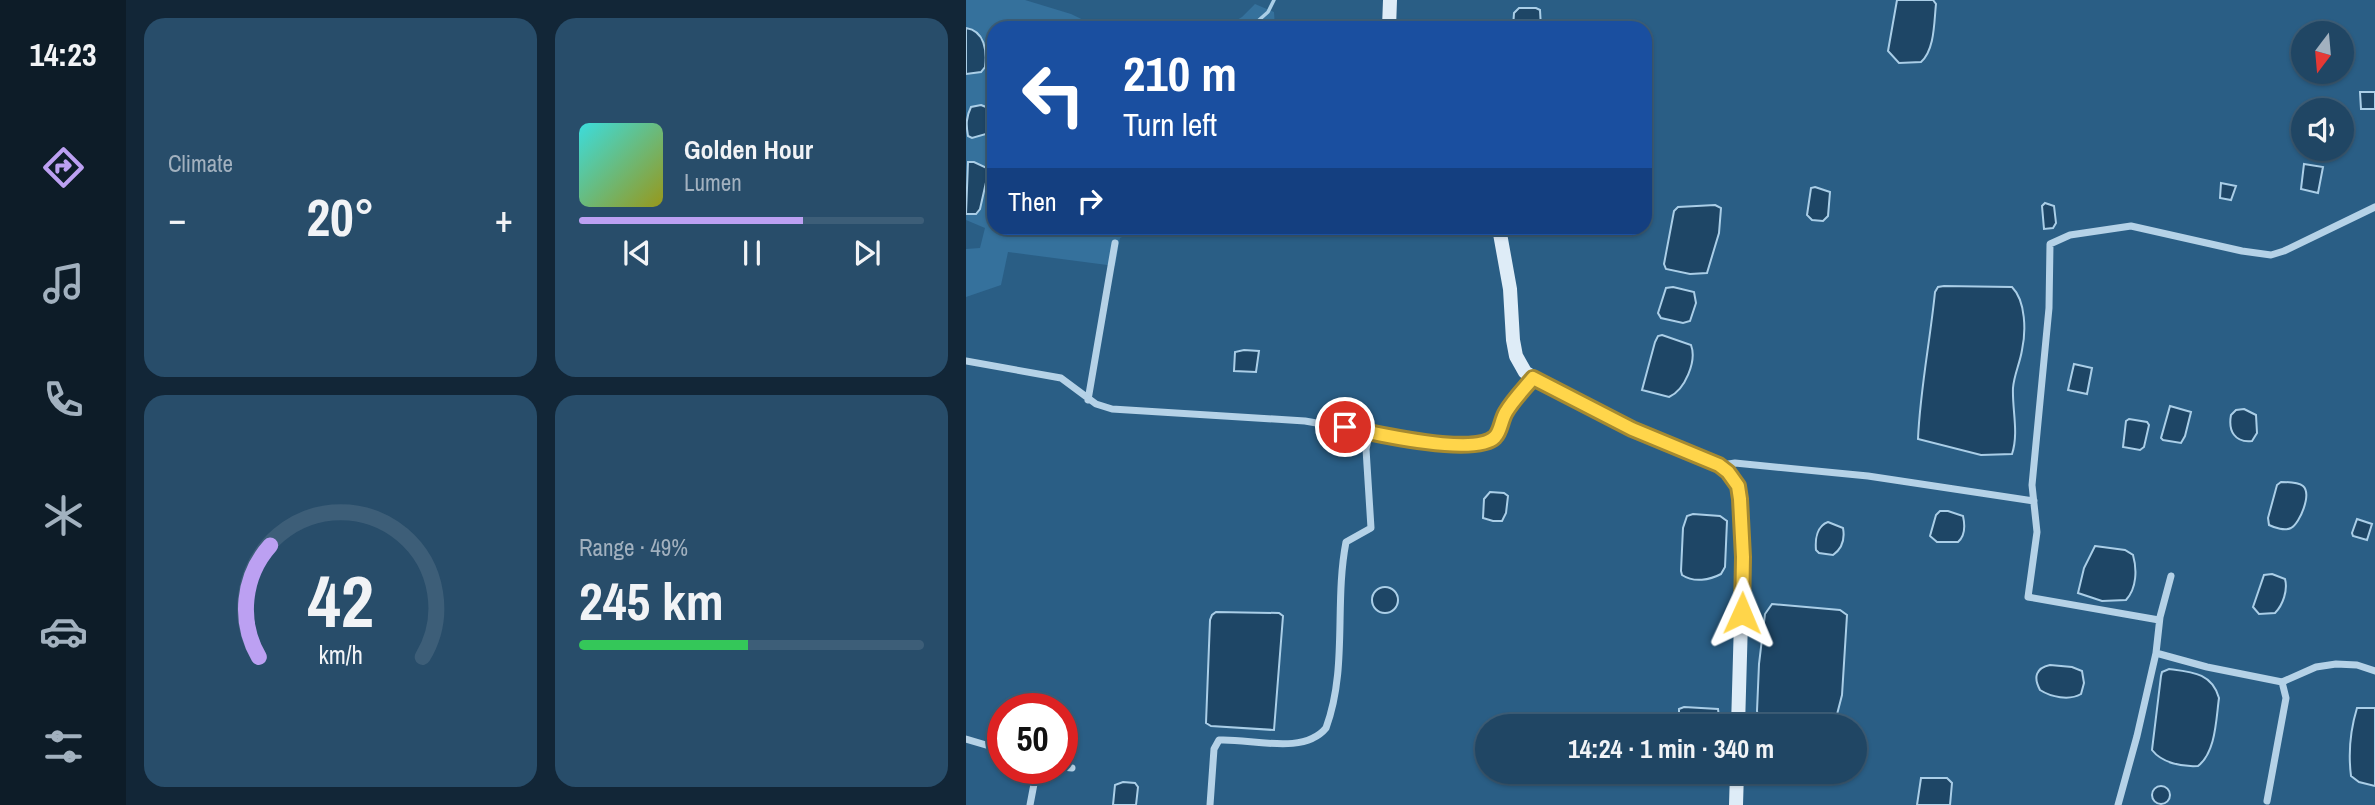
<!DOCTYPE html>
<meta charset="utf-8">
<style>
body{margin:0;font-family:"Archivo Narrow",sans-serif;background:#284d6a;color:#f1f3f6;height:100vh;display:flex;flex-direction:column;font-size:26px;white-space:nowrap}
*{box-sizing:border-box;margin:0}
p{font-size:23px;color:#a2b1bf}
.icon{flex:none;width:38px;height:38px;fill:none;stroke:currentColor;stroke-width:2;stroke-linecap:round;stroke-linejoin:round}
.map{position:relative;flex:1;overflow:hidden}
.sheet{display:flex;flex-direction:column;gap:18px;padding:18px;background:#122637;width:840px}
.sheet>*{flex:none}
.banner{position:absolute;left:21px;top:21px;width:665px;height:214px;border-radius:21px;box-shadow:0 2px 5px #0004,0 0 0 2px #3d5e78;background:#1a4fa0;color:#fff;overflow:hidden}
.needle{width:46px;rotate:196deg}
.fabs{position:absolute;left:1325px;top:21px;display:grid;gap:14px}
.fabs a{display:grid;place-items:center;width:63px;height:63px;border-radius:50%;background:#204664;box-shadow:0 2px 5px #0004,0 0 0 2px #3d5e78;font-size:35px}
.speed{position:absolute;left:21px;top:693px;display:flex;gap:14px;font-size:35px;font-weight:700;text-align:center}
.speed>*{display:grid;place-content:center;width:91px;height:91px;border-radius:50%;background:#204664;box-shadow:0 2px 5px #0004,0 0 0 2px #3d5e78;line-height:1}
.speed .limit{border:10px solid #d22;background:#fff;color:#111}
.pin{position:absolute;display:grid;place-items:center;width:60px;height:60px;color:#fff;margin:-30px;border:4px solid #fff;border-radius:50%;box-shadow:0 2px 7px #0007}
.me{position:absolute;width:77px;margin:-38px;rotate:1deg;stroke-linejoin:round;filter:drop-shadow(0 0 5px #0008)}
.turn{display:flex;align-items:center;gap:24px;height:147px;padding:0 21px;font-size:32px}
.turn .icon{width:91px;height:91px;stroke-width:2.5}
.turn b{display:block;font-size:49px;line-height:60px}
.then{display:flex;align-items:center;height:66px;padding:0 21px;background:#0003;gap:14px;font-size:26px}
.big{font-size:52px;font-weight:800;line-height:1.1}
.sheet .card{flex:1;display:flex;flex-direction:column;justify-content:center;gap:10px;min-width:0;padding:0 24px;border-radius:21px;background:#284d6a}
.sheet .dial{align-items:center;gap:0}
.dial svg{height:182px;overflow:visible;fill:none;stroke:#3d5e78;stroke-width:7;stroke-linecap:round;text-anchor:middle}
.dial text{fill:#f1f3f6;stroke:none}
.song{display:flex;align-items:center;gap:21px}
.cover{width:84px;height:84px;border-radius:10px;background:linear-gradient(135deg,hsl(180 70% 55%),hsl(60 70% 35%))}
.played{height:7px;border-radius:4px;background:linear-gradient(90deg,#bca0f2 65%,#3d5e78 65%)}
.keys{display:flex;justify-content:space-around;direction:ltr}
.heat{display:flex;justify-content:space-between;align-items:center;font-size:38px;direction:ltr}
.charge{height:10px;border-radius:5px;background:linear-gradient(90deg,#34c759 49%,#3d5e78 0)}
.sheet .tiles{flex:1;display:grid;gap:18px;grid-template-columns:repeat(2,1fr)}
.trip{position:absolute;left:509px;top:714px;width:392px;height:70px;border-radius:35px;background:#204664;box-shadow:0 2px 5px #0004,0 0 0 2px #3d5e78;font-weight:800;line-height:70px;text-align:center}
main{display:flex;flex:1;min-height:0}
.tab-bar{display:flex;flex-direction:column;width:126px;justify-content:space-around;align-items:center;background:#0d1c28;color:#a2b1bf}
.tab-bar .icon{width:49px;height:49px}
.tab-bar .on{color:#bca0f2}
.tab-bar b{font-size:32px;color:#f1f3f6}
.map>svg:first-child{display:block}
.green{fill:#35719c}
.water{fill:#1e4666;stroke:#aacee7;stroke-width:2}
.lines{fill:none;stroke-linecap:round;stroke-linejoin:round}
.stream{stroke:#aacee7;stroke-width:3.5}
.minor{stroke:#b5d2e7;stroke-width:7}
.secondary{stroke:#deecf7;stroke-width:14}
.route-casing{stroke:#a68a30;stroke-width:18}
.route{stroke:#ffd54a;stroke-width:12}
</style>
<main>
<nav class="tab-bar">
<b>14:23</b>
<svg class="icon on" aria-label="directions" viewBox="0 0 24 24"><path d="M12 3l9 9-9 9-9-9zM9 14v-3h6M13 9l2 2-2 2"/></svg>
<svg class="icon" aria-label="music" viewBox="0 0 24 24"><path d="M9 18V5l10-2v13"/><circle cx="6" cy="18" r="3"/><circle cx="16" cy="16" r="3"/></svg>
<svg class="icon" aria-label="phone" viewBox="0 0 24 24"><path d="M5 4h4l2 5-3 2q2 4 5 5l2-3 5 2v4C11 20 4 13 5 4z"/></svg>
<svg class="icon" aria-label="climate" viewBox="0 0 24 24"><path d="M12 3v18M4 7l16 10M4 17L20 7"/></svg>
<svg class="icon" aria-label="car" viewBox="0 0 24 24"><path d="M5 17H2v-5l4-1 3-4h7l3 4 3 1v5h-3M9 17h6M6 11h13"/><circle cx="7" cy="17" r="2"/><circle cx="17" cy="17" r="2"/></svg>
<svg class="icon" aria-label="filters" viewBox="0 0 24 24"><path d="M4 7h16M4 17h16"/><circle cx="9" cy="7" r="2"/><circle cx="15" cy="17" r="2"/></svg>
</nav>
<section class="sheet">
<div class="tiles">
<div class="card"><p>Climate</p>
<div class="heat"><a>−</a><b class="big">20°</b><a>+</a></div>
</div>
<div class="card">
<div class="song"><i class="cover"></i><div><b>Golden Hour</b><p>Lumen</p></div></div>
<div class="played"></div>
<div class="keys"><svg class="icon" aria-label="previous" viewBox="0 0 24 24"><path d="M18 5L8 12l10 7zM5 5v14"/></svg><svg class="icon" aria-label="pause" viewBox="0 0 24 24"><path d="M8 5v14M16 5v14"/></svg><svg class="icon" aria-label="next" viewBox="0 0 24 24"><path d="M6 5l10 7-10 7zM19 5v14"/></svg></div>
</div>
<div class="card dial"><svg viewBox="0 0 100 80">
<path d="M14 69A42 42 0 1 1 86 69"/>
<path d="M14 69A42 42 0 0 1 19 20" stroke="#bca0f2"/>
<text x="50" y="56" font-size="32" font-weight="700">42</text>
<text x="50" y="72" font-size="11">km/h</text>
</svg></div>
<div class="card"><p>Range · 49%</p><b class="big">245 km</b><div class="charge"></div></div>
</div>
</section>
<div class="map">
<svg width="1409" height="805" viewBox="0 0 1409 805">
<rect width="100%" height="100%" fill="#2a5e85"/>
<path class="green" d="M0,0H59L105,14L134,28H28V228H165L164,233L154,238L149,266L42,252L35,285L0,297V249L14,248L19,228L0,220Z
M289,4L308,12L309,27L311,28H257L276,17Z"/>
<path class="water" d="M931,0H967L970,4C968,21 969,50 955,62L933,63L922,51Z
M553,8H570L574,10L575,28H547L548,13Z
M0,28C19,31 21,51 19,67L15,72L0,74Z
M1394,92H1409V109H1395Z
M15,105L25,109L27,116L20,134L6,138L2,136C0,125 0,117 5,107Z
M2,162H8L23,169L14,209L10,214H0Z
M1338,164L1357,167L1352,193L1335,189Z
M1255,183L1270,186L1265,200L1254,198Z
M849,187L864,192L862,216L857,221L846,220L841,215L845,188Z
M1079,203L1088,206L1090,223L1087,228L1078,229L1076,206Z
M749,205L755,208L753,233L741,273L724,274L700,269L698,264L708,211L712,207Z
M978,286L1046,287C1060,301 1060,332 1056,350C1054,363 1048,375 1047,388C1046,409 1053,433 1046,454L1015,455L952,439C954,390 964,342 969,292L972,287Z
M707,287L728,292L730,303L724,321L717,323L695,318L692,313L700,288Z
M696,335L725,345C731,361 719,390 703,397L676,390L689,342L692,336Z
M278,350L293,351L290,372L268,371L269,352Z
M1108,364L1126,368L1121,394L1102,390Z
M1204,406L1225,412L1219,436L1215,443L1197,440L1195,438Z
M1278,409L1290,415L1291,433L1286,441C1269,443 1262,431 1265,415L1270,410Z
M1163,419L1181,422L1183,425L1178,447L1174,450L1157,447L1160,421Z
M1315,482C1322,482 1332,482 1337,486C1346,494 1334,523 1325,528C1319,531 1309,528 1303,525L1302,518L1311,485Z
M524,492L538,493L542,496L540,513L536,521H527L517,518L518,499Z
M974,511H982L997,516C999,525 999,536 992,542H971L964,536L970,515Z
M727,514L754,516L761,521L759,567L755,574C744,580 728,583 716,575L715,571L717,528L721,516Z
M1391,519L1406,524L1401,540L1387,536L1386,533Z
M862,522L877,528C879,539 877,548 867,555L853,553L850,550C849,539 851,526 862,522Z
M1129,546L1159,550L1167,555C1171,569 1171,588 1160,600L1136,601L1112,593L1118,568Z
M1306,574L1319,579C1322,590 1317,605 1309,613L1293,614L1287,607L1298,575Z
M406 600a13 13 0 1 1 26 0a13 13 0 1 1-26 0Z
M806,604L874,610L881,615L876,695L868,726H798L793,722L791,711L793,664L799,614Z
M250,612L313,613L317,616L308,730L245,726L240,723L244,620L246,615Z
M1084,665L1106,667L1116,671L1118,683L1115,694C1103,701 1085,697 1074,690C1067,677 1070,668 1084,665Z
M1203,669C1226,672 1246,673 1253,698C1250,719 1250,752 1232,766C1216,767 1196,763 1186,750L1195,676L1196,672Z
M718,707L752,709L754,726H713V709Z
M1391,708H1409V786L1393,782L1385,776C1382,752 1384,731 1391,708Z
M955,778H981L986,783L984,805H951Z
M157,782L169,783L172,787L170,805H147L149,785Z
M1186 795a9 9 0 1 1 18 0a9 9 0 1 1-18 0Z"/>
<g class="lines">
<path class="stream" d="M284,28L302,12L308,0"/>
<path class="minor" d="M0,361L95,378L130,404L146,409L339,421L448,440L486,444L512,445L528,438L539,413L567,378
M122,400L149,243
M756,465L769,463L902,476L1068,501
M1193,620L1062,597L1071,532L1066,485L1083,308L1084,244L1104,235L1165,226L1276,251L1305,255L1318,251L1409,207
M1190,653L1241,667L1316,682L1350,667L1370,664L1391,665L1409,671
M0,739L37,750
M96,767L106,768
M1301,801L1320,698L1316,682
M64,805L71,768
M244,805L248,749L253,740C284,738 337,756 360,728C382,668 368,604 380,542L405,528L400,449L404,432
M1152,805L1171,736L1190,653L1194,617L1205,576"/>
<path class="secondary" d="M423,28L424,0
M533,228L544,289L547,340L550,356L559,372L579,385L666,429L753,465L762,472L772,487L776,522V586L772,726
M770,805L771,772"/>
</g>
<g class="lines">
<defs>
<path id="route" d="M379,427C406,433 510,457 529,437C535,431 535,420 540,412C547,400 558,389 567,378L666,429L753,465L762,472L772,486L774,499L777,557L776,613"/>
</defs>
<use href="#route" class="route-casing"/>
<use href="#route" class="route"/>
</g>
</svg>
<div class="fabs">
<a><svg class="needle" viewBox="-14 -14 28 28"><path d="M0-13l5 13h-10z" fill="#e53935"/><path d="M0 13l5-13h-10z" fill="#a2b1bf"/></svg></a>
<a><svg class="icon" aria-label="sound" viewBox="0 0 24 24"><path d="M4 9h4l5-4v14l-5-4H4zM17 9q2 3 0 6"/></svg></a>
</div>
<div class="speed"><div class="limit">50</div></div>
<div class="pin" style="left:379px;top:427px;background:#d93025"><svg class="icon" aria-label="arrive" viewBox="0 0 24 24"><path d="M6 21V4h12l-3 4 3 4H6"/></svg></div>
<svg class="me" style="left:776px;top:613px" viewBox="-20 -20 40 40"><path d="M0-17L14 15 0 8-14 15z" fill="#ffd54a" stroke="#fff" stroke-width="4"/></svg>
<div class="trip">14:24 · 1 min · 340 m</div>
<div class="banner">
<div class="turn"><svg class="icon" aria-label="left" viewBox="0 0 24 24"><path d="M17 20v-9H6M10 6l-5 5 5 5"/></svg><div><b>210 m</b>Turn left</div></div>
<div class="then">Then<svg class="icon" aria-label="right" viewBox="0 0 24 24"><path d="M7 20v-9h11M14 6l5 5-5 5"/></svg></div>
</div>
</div>
</main>
